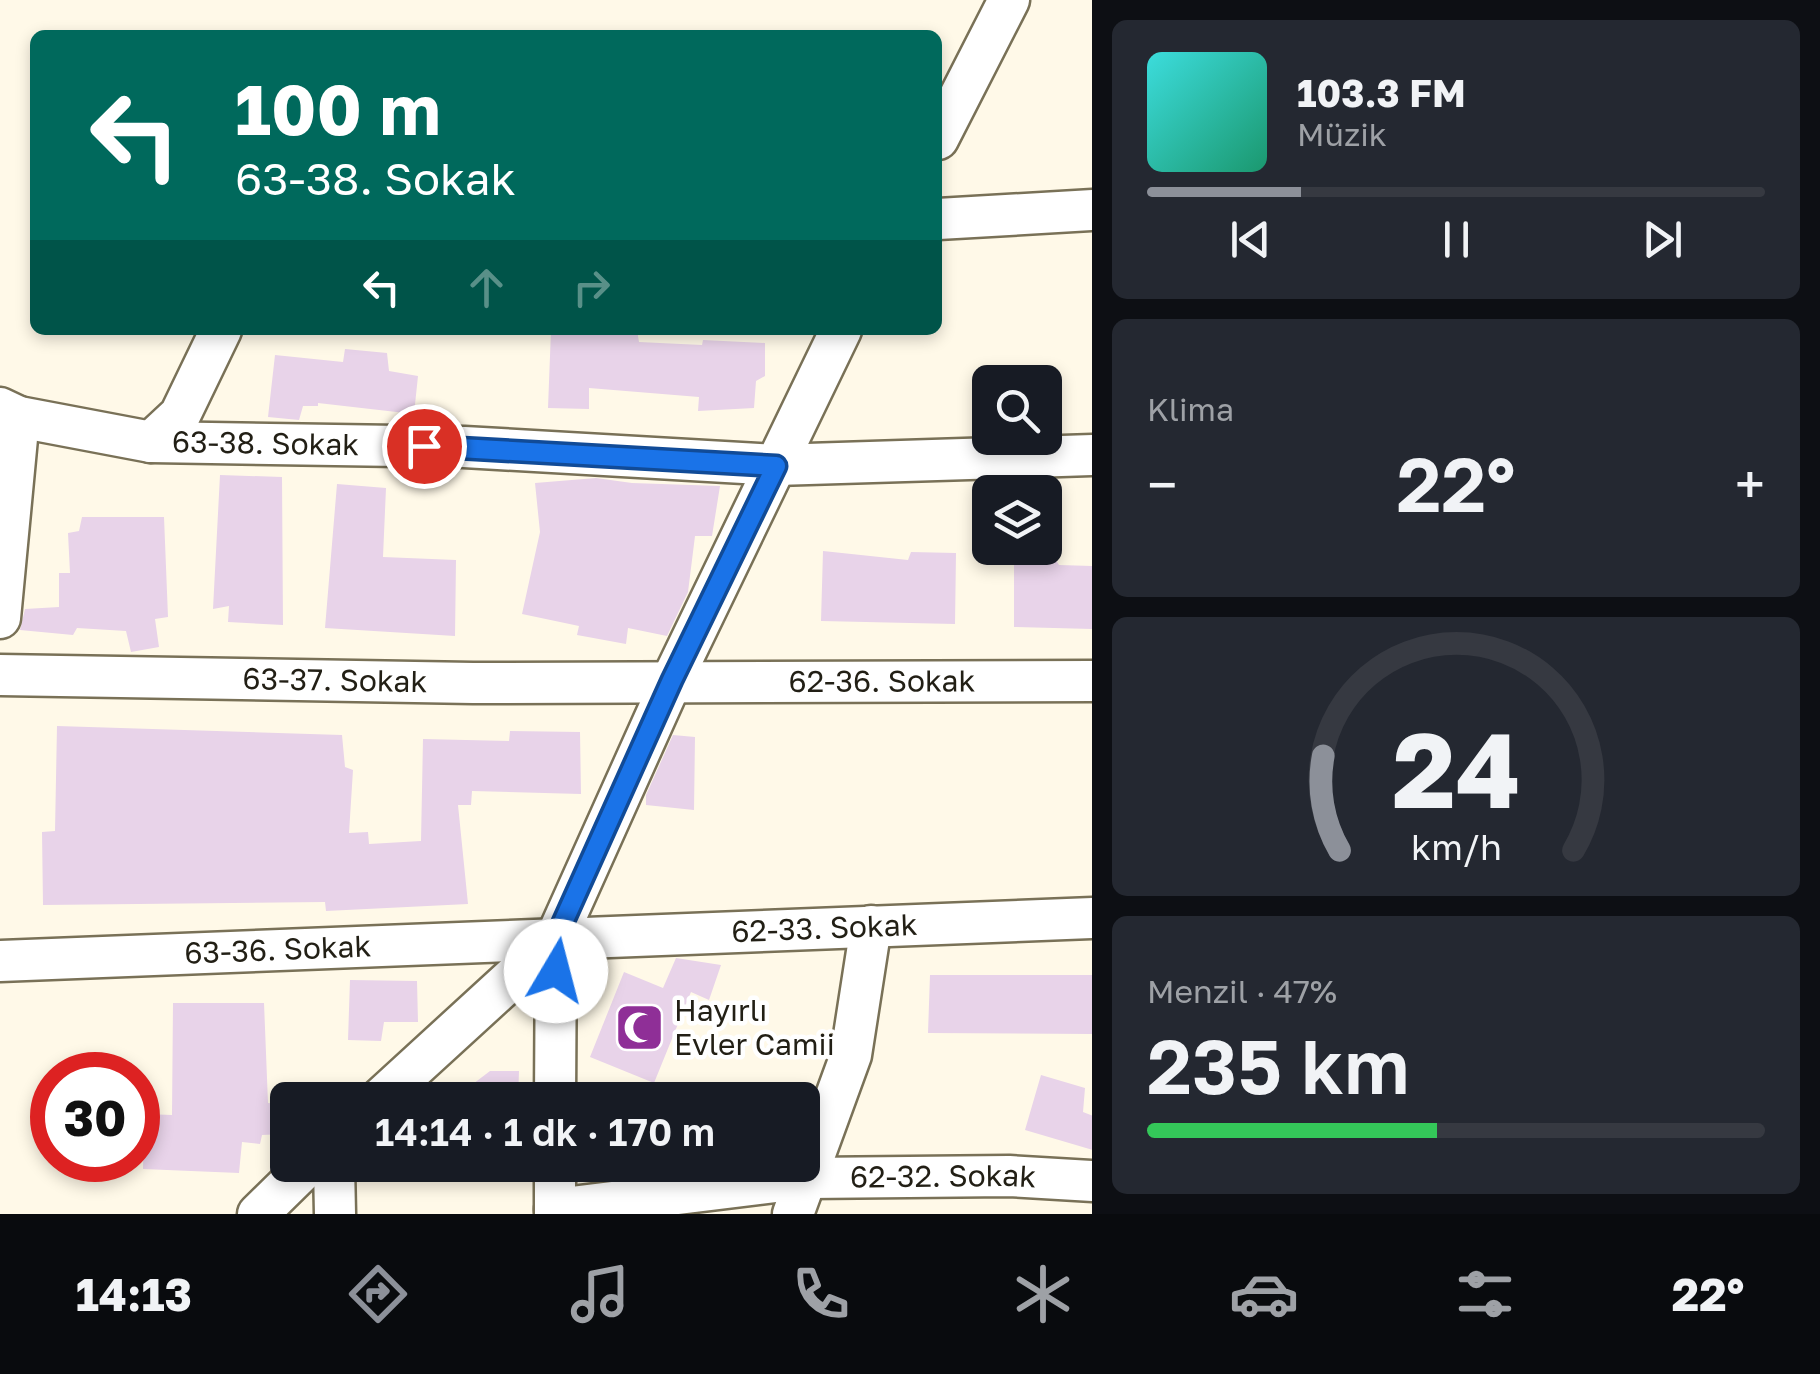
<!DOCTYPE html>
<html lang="tr">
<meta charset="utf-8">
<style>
body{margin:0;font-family:"Golos Text",sans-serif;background:#242831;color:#f1f3f6;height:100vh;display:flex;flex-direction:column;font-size:38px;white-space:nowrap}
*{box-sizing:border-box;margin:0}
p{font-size:32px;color:#9ea1a6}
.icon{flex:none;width:55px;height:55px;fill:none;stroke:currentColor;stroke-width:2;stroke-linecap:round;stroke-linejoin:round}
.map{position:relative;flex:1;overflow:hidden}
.details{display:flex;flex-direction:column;gap:20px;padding:20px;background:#0d0f14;width:728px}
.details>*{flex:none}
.top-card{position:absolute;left:30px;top:30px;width:912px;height:305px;border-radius:15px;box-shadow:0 5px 15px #0003;background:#00695c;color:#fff;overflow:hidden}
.buttons{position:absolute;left:972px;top:365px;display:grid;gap:20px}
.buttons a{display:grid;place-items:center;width:90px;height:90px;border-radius:15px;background:#171b24;box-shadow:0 5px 15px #0003;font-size:50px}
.speed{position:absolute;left:30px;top:1052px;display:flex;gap:20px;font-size:50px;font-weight:700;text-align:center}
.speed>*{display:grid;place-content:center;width:130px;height:130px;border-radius:50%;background:#171b24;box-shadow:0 5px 15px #0003;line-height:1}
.speed .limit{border:15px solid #d22;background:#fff;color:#111}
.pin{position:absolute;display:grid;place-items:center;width:85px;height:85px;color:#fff;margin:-42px;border:5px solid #fff;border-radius:50%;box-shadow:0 2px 10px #0007}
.me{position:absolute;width:110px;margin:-55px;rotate:8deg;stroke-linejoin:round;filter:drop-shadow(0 0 8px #0008)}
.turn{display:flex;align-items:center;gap:35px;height:210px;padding:0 40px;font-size:45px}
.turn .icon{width:130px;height:130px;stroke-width:2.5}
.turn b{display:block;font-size:70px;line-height:85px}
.lanes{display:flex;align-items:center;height:95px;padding:0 40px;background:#0003;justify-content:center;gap:50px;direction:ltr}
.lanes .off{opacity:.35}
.big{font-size:75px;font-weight:600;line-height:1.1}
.details .card{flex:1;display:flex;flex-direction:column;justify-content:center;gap:15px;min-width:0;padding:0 35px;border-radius:15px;background:#242831}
.details .dial{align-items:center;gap:0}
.dial svg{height:260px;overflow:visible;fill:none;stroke:#363941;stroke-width:7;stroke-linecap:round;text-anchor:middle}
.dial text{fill:#f1f3f6;stroke:none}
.song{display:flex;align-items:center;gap:30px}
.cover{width:120px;height:120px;border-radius:15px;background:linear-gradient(135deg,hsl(180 70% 55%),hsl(160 70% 35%))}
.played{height:10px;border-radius:5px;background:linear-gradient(90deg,#8c9099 25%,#363941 25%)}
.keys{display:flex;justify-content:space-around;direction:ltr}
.heat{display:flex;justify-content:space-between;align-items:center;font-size:55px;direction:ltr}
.charge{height:15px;border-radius:8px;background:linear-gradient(90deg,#34c759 47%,#363941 0)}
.trip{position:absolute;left:270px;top:1082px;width:550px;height:100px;border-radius:15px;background:#171b24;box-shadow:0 5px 15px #0003;font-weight:600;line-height:100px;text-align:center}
.tabs{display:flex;height:160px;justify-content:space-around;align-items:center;background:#090b0e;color:#9ea1a6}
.tabs .icon{width:70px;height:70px}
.tabs .on{color:#8c9099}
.tabs b{font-size:45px;color:#f1f3f6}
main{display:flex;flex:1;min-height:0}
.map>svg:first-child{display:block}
.building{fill:#e8d3e9}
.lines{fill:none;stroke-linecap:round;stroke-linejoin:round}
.street-casing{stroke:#797157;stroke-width:45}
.street{stroke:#fff;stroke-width:40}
.route-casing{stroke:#114b97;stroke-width:25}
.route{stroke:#1a73e8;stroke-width:18}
.labels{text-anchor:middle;stroke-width:9;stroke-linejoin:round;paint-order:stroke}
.street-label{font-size:30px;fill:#221f15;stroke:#fff}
.poi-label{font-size:30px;fill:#221f15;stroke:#fff;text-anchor:start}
</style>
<main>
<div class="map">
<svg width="1093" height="1214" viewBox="0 0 1093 1214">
<rect width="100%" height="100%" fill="#fff9e8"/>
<path class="building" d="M551,330H637L639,342L702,345L703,340L765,343V376L756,381L754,408L698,411L699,397L589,388V409L548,408Z
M345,349L387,353L389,371L418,376L414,414L318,403V406H303L299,420L268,417L275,355L343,362Z
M220,475L282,477L283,625L228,622L229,606L213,609Z
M596,478L632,483L720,486L712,536H695L688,592L667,636L628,628L626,644L577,635L579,626L522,614L540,532L535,483Z
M337,484L386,488L383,557L456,560L455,636L325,628Z
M82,517H164L168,617L155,619L159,647L131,652L126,631L77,628L73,635L20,630L25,609L59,607V573H70L68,533L79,531Z
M823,551L908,560L911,552L956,553L955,624L821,621Z
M1014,557H1054L1059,565L1093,566V629L1014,627Z
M57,726L342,735L345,767L353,770L349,833L368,832L369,844L421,841L423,739L509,741L510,731L580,732L581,794L472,791L471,805H458L468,904L326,911L325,902L43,905L42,832L55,831Z
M673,735L695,737L694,810L646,805V795Z
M676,958L721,965L709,1000L691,992L654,1083L590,1057L624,972L663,988Z
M930,975H1093V1034L928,1033Z
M350,980L417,981L418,1022H384L381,1041L348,1040Z
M173,1003H264L268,1103L280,1104L283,1134L262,1135L260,1144L242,1142L239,1173L143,1169L144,1114L172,1115Z
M490,1071H519L518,1100H452Z
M1041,1075L1085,1088L1083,1112L1093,1116V1150L1025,1130Z"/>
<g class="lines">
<defs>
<g id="street">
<path d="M938,139L1009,0"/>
<path d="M938,219L1093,210"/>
<path id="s1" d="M0,408L19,417L151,442L464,447L776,465L1093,455"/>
<path d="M151,442L180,415L221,330"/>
<path d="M0,618L19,417"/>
<path id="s2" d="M0,675L473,683L1093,681"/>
<path id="s3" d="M0,961L1093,918"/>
<path d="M379,1100L556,938L672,680L841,330"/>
<path d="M555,1100L556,938"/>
<path d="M334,1165L335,1214"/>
<path id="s4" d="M555,1209L808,1178L1009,1176L1093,1181"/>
<path d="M258,1214L308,1165"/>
<path d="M555,1214V1165"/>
<path d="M793,1214L851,1055L871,926"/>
</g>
</defs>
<use href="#street" class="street-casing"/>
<use href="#street" class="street"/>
</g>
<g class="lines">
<defs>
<path id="route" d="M424,446L776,466L672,680L556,938V971"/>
</defs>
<use href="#route" class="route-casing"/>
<use href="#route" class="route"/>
</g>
<defs>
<symbol id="mosque-square" viewBox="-11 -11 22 22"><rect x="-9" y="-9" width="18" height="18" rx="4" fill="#8f2f97" stroke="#fff"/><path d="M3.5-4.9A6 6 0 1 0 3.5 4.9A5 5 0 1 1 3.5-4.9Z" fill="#fff"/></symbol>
</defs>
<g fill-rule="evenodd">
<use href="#mosque-square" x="612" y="1000" width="55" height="55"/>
</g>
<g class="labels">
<g class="street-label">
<text dy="10" stroke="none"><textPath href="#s1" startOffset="270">63-38. Sokak</textPath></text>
<text dy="10" stroke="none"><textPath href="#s2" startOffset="335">63-37. Sokak</textPath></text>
<text dy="10" stroke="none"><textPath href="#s2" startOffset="882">62-36. Sokak</textPath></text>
<text dy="10" stroke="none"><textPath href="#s3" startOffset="825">62-33. Sokak</textPath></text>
<text dy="10" stroke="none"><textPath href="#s3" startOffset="278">63-36. Sokak</textPath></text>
<text dy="10" stroke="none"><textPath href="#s4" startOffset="390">62-32. Sokak</textPath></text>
</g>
<g class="poi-label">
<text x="674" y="1021">Hayırlı<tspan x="674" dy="34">Evler Camii</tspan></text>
</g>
</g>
</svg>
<div class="buttons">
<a><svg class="icon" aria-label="search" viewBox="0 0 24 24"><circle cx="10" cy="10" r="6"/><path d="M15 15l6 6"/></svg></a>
<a><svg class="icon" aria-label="layers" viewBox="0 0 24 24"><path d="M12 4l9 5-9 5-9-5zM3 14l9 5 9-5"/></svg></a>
</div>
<div class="speed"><div class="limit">30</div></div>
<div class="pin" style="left:424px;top:446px;background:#d93025"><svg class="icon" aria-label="arrive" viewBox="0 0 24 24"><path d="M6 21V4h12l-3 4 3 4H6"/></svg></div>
<svg class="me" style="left:556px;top:971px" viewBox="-20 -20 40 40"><circle r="19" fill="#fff"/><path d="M0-13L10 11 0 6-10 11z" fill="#1a73e8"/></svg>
<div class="trip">14:14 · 1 dk · 170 m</div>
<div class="top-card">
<div class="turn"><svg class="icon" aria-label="left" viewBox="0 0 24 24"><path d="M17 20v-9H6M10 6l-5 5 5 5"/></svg><div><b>100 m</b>63-38. Sokak</div></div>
<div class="lanes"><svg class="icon" aria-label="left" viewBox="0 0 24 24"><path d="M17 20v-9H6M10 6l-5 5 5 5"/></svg><svg class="icon off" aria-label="ahead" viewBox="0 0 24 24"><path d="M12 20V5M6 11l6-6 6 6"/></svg><svg class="icon off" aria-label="right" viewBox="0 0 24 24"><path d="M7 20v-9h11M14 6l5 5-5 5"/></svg></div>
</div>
</div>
<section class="details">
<div class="card">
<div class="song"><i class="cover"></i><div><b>103.3 FM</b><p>Müzik</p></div></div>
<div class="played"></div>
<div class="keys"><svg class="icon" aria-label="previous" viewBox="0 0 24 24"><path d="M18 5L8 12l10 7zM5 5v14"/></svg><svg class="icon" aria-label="pause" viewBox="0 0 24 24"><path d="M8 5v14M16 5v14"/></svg><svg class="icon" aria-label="next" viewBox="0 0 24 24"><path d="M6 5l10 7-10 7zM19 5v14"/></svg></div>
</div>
<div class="card"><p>Klima</p>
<div class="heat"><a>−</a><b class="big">22°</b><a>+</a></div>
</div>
<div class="card dial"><svg viewBox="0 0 100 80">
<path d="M14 69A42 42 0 1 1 86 69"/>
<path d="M14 69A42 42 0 0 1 9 40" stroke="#8c9099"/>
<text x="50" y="56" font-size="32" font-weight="700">24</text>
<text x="50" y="72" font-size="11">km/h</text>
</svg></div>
<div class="card"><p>Menzil · 47%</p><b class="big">235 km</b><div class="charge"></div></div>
</section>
</main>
<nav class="tabs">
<b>14:13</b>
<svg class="icon on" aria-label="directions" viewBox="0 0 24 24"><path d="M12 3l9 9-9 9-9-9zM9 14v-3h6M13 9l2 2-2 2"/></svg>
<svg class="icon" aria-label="music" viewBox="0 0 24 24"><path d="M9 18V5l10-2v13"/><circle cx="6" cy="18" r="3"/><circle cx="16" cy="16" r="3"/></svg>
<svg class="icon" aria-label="phone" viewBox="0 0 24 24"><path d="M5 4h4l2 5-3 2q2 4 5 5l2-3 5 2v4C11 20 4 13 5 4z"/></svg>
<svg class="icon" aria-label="climate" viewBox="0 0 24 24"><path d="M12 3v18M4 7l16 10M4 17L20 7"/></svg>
<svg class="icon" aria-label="car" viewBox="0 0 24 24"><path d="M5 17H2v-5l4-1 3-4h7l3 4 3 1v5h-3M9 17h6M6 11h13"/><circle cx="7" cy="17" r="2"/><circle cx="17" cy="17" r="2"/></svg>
<svg class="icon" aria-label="filters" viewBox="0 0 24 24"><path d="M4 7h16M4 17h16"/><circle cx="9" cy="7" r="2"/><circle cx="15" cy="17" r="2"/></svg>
<b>22°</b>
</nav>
